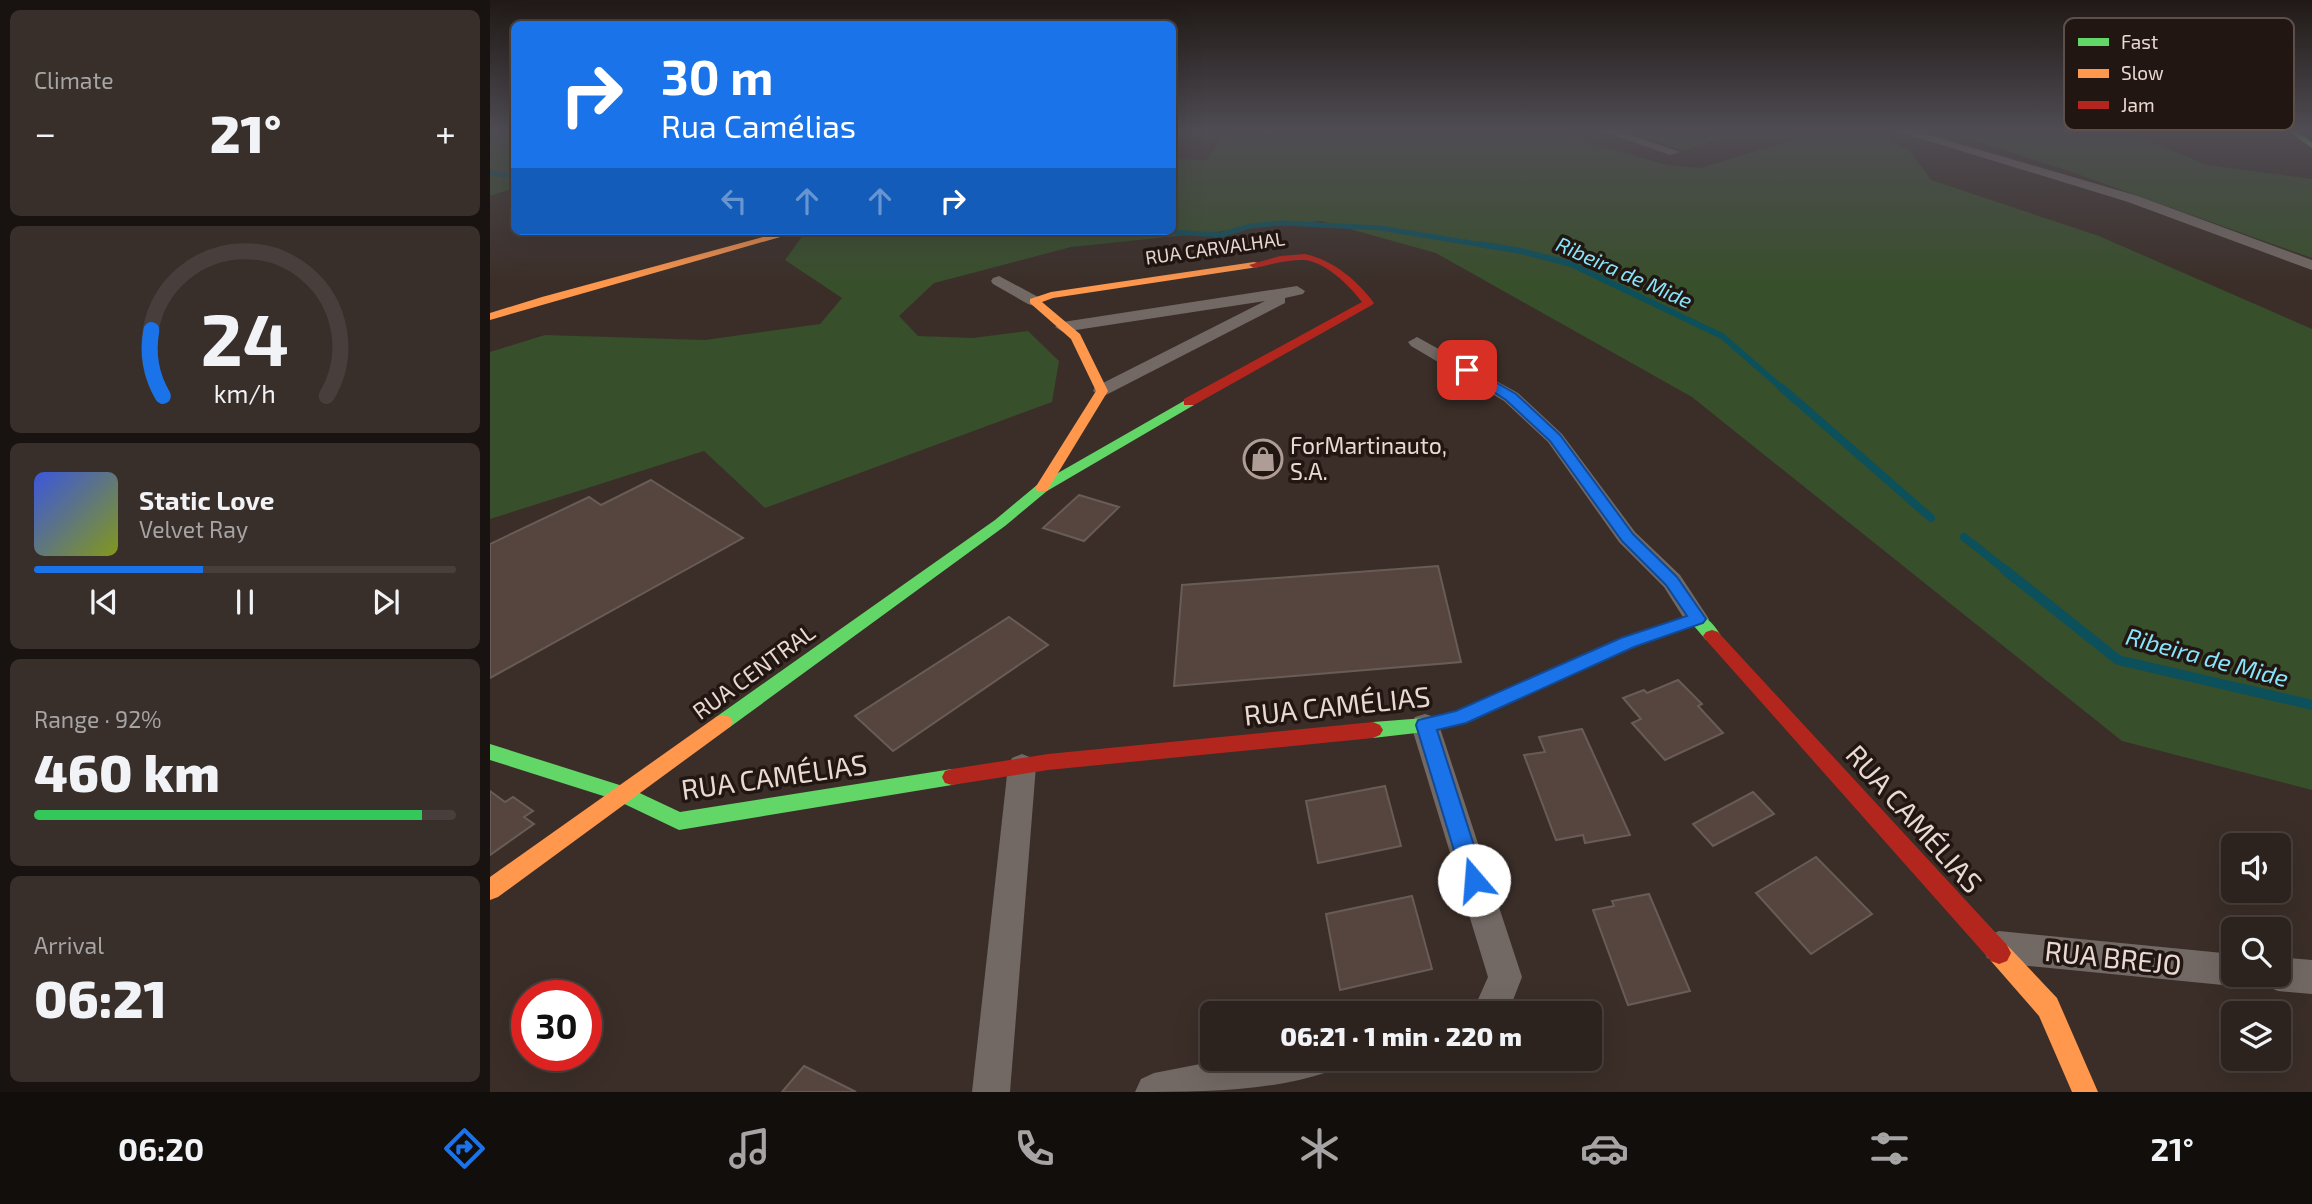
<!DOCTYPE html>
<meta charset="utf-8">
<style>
body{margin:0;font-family:"Exo 2",sans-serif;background:#382f2b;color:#f1f3f6;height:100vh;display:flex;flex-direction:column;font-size:26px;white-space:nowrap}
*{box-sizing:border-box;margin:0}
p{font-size:23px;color:#a6a4a4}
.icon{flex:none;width:38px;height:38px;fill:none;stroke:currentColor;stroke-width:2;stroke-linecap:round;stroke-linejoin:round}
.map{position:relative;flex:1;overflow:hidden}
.panel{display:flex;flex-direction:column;gap:10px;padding:10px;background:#181310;width:490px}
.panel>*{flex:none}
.hud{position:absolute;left:21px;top:21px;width:665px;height:214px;border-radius:10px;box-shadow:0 7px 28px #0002,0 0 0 2px #483f3c;background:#1a73e8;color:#fff;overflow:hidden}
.buttons{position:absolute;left:1731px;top:833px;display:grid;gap:14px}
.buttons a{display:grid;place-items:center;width:70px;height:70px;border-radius:10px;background:#2c221e;box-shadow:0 7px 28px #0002,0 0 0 2px #483f3c;font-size:35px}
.speed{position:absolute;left:21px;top:980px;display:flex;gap:14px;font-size:35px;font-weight:700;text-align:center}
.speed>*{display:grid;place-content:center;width:91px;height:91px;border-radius:50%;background:#2c221e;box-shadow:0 7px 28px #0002,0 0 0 2px #483f3c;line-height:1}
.speed .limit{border:10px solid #d22;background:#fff;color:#111}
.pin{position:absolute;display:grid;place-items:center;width:60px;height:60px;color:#fff;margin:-30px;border-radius:14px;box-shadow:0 4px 10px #0006}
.me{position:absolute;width:77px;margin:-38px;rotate:342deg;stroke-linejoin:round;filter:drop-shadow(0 0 5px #0008)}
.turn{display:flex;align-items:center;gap:24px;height:147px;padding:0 35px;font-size:32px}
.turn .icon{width:91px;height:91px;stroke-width:2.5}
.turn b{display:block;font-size:49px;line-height:60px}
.lanes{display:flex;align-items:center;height:66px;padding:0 35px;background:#0003;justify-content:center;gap:35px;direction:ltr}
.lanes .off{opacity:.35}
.big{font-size:52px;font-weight:800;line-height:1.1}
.panel .card{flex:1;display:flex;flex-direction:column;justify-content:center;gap:10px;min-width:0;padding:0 24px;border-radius:10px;background:#382f2b}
.panel .dial{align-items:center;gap:0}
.dial svg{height:182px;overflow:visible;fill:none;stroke:#483f3c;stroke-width:7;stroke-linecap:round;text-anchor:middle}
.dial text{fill:#f1f3f6;stroke:none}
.song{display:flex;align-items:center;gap:21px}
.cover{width:84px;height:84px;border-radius:10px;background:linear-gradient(135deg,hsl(230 70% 55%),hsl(70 70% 35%))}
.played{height:7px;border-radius:4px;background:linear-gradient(90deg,#1a73e8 40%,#483f3c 40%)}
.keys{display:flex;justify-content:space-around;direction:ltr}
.heat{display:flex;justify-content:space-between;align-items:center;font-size:38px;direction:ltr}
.charge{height:10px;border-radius:5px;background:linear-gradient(90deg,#34c759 92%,#483f3c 0)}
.trip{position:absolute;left:710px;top:1001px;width:402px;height:70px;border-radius:10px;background:#2c221e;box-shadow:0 7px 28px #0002,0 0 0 2px #483f3c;font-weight:800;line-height:70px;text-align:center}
.tab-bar{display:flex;height:112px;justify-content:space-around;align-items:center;background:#120e0c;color:#a6a4a4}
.tab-bar .icon{width:49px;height:49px}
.tab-bar .selected{color:#1a73e8}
.tab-bar b{font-size:32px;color:#f1f3f6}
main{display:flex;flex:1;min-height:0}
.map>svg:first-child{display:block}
.green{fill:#384f2b}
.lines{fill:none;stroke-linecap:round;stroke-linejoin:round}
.stream-far3{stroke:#0b505b;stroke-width:5}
.stream-far2{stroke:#0b505b;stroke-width:6}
.stream-far1{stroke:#0b505b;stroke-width:8}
.stream{stroke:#0b505b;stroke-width:10}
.building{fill:#56453f;stroke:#685c57;stroke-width:2}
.street{fill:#736964;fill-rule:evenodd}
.fast{fill:#63d668;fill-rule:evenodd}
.slow{fill:#ff974d;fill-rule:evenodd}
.jam{fill:#b3261e;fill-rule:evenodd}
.route{fill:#1a73e8;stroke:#114b97;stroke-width:2}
.labels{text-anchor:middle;stroke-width:7;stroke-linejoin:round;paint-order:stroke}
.far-street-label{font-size:19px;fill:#ead9d2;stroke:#211611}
.far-water-label{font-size:21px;font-style:italic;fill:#89e5fb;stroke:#211611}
.poi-label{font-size:23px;fill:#ead9d2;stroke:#211611;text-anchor:start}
.street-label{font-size:23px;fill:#ead9d2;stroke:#211611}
.water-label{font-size:24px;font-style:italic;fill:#89e5fb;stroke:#211611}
.near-street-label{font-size:28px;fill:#ead9d2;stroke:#211611}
.key{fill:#211611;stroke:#5d504b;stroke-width:2}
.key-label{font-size:19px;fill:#ead9d2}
</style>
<main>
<section class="panel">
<div class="card"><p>Climate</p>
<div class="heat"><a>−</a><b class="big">21°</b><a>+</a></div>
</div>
<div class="card dial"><svg viewBox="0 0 100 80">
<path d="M14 69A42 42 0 1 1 86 69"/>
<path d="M14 69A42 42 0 0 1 9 40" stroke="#1a73e8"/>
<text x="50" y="56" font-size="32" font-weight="700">24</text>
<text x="50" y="72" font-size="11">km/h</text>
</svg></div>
<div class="card">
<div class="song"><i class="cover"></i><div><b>Static Love</b><p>Velvet Ray</p></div></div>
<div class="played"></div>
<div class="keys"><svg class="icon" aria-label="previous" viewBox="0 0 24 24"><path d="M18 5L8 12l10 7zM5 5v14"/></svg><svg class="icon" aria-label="pause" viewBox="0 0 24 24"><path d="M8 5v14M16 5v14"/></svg><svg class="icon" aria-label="next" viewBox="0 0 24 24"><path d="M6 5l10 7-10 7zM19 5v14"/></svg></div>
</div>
<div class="card"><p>Range · 92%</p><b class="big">460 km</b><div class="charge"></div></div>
<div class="card"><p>Arrival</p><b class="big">06:21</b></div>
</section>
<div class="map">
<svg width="1822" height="1092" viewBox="0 0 1822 1092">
<rect width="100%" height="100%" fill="#3b2e28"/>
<path class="green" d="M0,131H24V188L0,196Z
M734,131L843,133L1057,131L1177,165L1210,168L1332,131H1373L1419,149L1441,180L1609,236L1822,329V790L1632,741L1202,397L946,253L831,221L581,247L444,283L409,316L428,336L483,338L538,331L569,361L562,402L275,508L214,451L0,519V352L55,335L215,340L330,324L352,298L295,260L316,231H682L683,159L717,160Z
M1137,131H1254L1194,151Z
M1455,131H1636L1717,165L1822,179V258L1579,171Z"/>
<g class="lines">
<path class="stream-far3" d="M0,173L24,176
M663,231L731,235L760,226L792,223L890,228L999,246"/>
<path class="stream-far2" d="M989,244L1031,251L1081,264L1232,336L1294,390"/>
<path class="stream-far1" d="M1292,388L1441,518
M1474,537L1518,572"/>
<path class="stream" d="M1515,570L1628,660L1822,705"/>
</g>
<path class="building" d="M161,480L253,538L0,678V544L99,497L111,505Z
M589,495L629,507L594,541L553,528Z
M948,566L971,662L684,686L692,585Z
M519,617L558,645L403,751L365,716Z
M1188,680L1212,704L1208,706L1233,733L1175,760L1142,723L1151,719L1133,698L1154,690L1157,693Z
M1092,729L1102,751L1140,835L1095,843L1093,835L1066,840L1034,755L1055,752L1049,737Z
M895,786L911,846L828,863L816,801Z
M0,791L15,802L23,797L43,811L34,817L44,824L0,855Z
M1263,792L1284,814L1223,846L1203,824Z
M1326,857L1382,914L1321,954L1266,893Z
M1159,894L1200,991L1138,1005L1103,910L1124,906L1122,901Z
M922,896L942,969L850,990L836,914Z
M314,1066L366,1092H292Z"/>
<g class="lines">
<path class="street" d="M1112,131H1130L1190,152L1180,155Z
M1406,131H1425L1648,196L1822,260V270L1638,202Z
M509,276L550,298L552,301L544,306L538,304L503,284L501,281L503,278Z
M807,286L815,291L813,294L795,298V303L612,397L603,391L605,387L775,301L573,332L565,327L573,322Z
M927,337L1028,393L1072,434L1145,532L1190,575L1219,619L1216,625L1207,628L1198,625L1174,587L1129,542L1058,442L1014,401L921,346L918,342Z
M935,714L945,717L949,725L1032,977L1018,1013H982L998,977L921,725L925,717Z
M532,754L542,758L546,766L520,1092H482L518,766L522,758Z
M1509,931L1743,954V975H1758L1755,982L1743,986L1509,963L1497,958L1492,947L1497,936Z
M1788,957L1822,960V994L1788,991L1776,986L1771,975H1788Z
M736,1059H843L838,1072C777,1092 710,1092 645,1092L651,1079L664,1073Z"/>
<path class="fast" d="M1798,131H1807L1822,142V148Z
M699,398L704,399V405L557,491L515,526L240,727L233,729L226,727L223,722L226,717L505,520L547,485Z
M1207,613C1217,616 1226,627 1231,636L1228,640H1216L1204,626L1144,646L977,723L935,732L883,738L876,735L873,730L876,725L883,722L935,718L967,711L1132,638Z
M0,744L139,788L190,812L462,769L469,771L472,777L469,783L462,785L189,830L126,800L0,760Z"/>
<path class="slow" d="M295,231H311L0,320V313L52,297Z
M764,262L768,263V267L563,298L552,302L590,334L618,391L557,491H547L545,488L606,391L581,339L540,303V299L561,292Z
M233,715L240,717L243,722L240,727L8,897L0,900V877L226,717Z
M1509,942L1517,945L1567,998L1608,1092H1582L1549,1016L1501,961L1497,953L1501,945Z"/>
<path class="jam" d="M815,254C843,260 867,280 884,303L882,305L704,405H694V399L872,302C859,285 836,262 814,260C797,259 780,265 764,268L759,265L790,256Z
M1222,630L1228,632L1517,945L1521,953L1517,961L1509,964L1501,961L1216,640L1213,636L1216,632Z
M883,722L890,725L893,730L890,735L883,738L558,770L462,785L455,783L452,777L455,771L462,769L558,754Z"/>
</g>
<linearGradient id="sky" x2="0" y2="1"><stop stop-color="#201916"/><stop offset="0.46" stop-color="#4f4c53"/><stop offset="1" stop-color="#4f4c53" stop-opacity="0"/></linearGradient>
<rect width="1822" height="284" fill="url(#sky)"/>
<path class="route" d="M977,366L1026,394L1070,435L1143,534L1187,577L1216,619L1213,623L1144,647L976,723L947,730L995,880L992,887L984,890L976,887L973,880L926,725L928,720L966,711L1131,638L1197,616L1176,585L1132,541L1060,441L1016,400L973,372L971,370Z"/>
<defs>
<symbol id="shop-ring" viewBox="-11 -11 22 22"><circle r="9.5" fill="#211611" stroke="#ad9d96" stroke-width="1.5"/><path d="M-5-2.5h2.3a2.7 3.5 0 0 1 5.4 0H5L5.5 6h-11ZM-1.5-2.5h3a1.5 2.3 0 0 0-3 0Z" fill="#ad9d96"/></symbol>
</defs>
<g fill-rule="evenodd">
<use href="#shop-ring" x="751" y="437" width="44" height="44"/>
</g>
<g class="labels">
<g class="far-street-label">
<text transform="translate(725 248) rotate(-8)" y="7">RUA CARVALHAL</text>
</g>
<g class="far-water-label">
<text transform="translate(1134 273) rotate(24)" y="7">Ribeira de Mide</text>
</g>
<g class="poi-label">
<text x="800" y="454">ForMartinauto,<tspan x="800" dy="26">S.A.</tspan></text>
</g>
<g class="street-label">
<text transform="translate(264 672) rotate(-36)" y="8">RUA CENTRAL</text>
</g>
<g class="water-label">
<text transform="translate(1717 658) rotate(15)" y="8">Ribeira de Mide</text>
</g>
<g class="near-street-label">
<text transform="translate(847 706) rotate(-6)" y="10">RUA CAMÉLIAS</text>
<text transform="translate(284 777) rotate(-8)" y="10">RUA CAMÉLIAS</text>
<text transform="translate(1424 819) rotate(48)" y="10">RUA CAMÉLIAS</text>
<text transform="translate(1623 958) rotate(6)" y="10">RUA BREJO</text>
</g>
</g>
<rect x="1574" y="18" width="230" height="112" rx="10" class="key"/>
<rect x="1588" y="38" width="31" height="8" fill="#63d668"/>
<rect x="1588" y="69" width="31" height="9" fill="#ff974d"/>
<rect x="1588" y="101" width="31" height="8" fill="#b3261e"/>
<g class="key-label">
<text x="1631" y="49">Fast</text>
<text x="1631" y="80">Slow</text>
<text x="1631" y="112">Jam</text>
</g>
</svg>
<div class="buttons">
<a><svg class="icon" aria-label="sound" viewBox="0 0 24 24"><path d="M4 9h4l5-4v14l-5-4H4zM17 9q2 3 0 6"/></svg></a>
<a><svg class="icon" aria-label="search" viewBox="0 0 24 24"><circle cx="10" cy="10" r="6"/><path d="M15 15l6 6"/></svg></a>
<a><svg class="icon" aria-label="layers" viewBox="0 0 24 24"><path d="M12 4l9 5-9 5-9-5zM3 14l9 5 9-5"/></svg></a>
</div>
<div class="speed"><div class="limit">30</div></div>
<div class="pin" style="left:977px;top:370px;background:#d93025"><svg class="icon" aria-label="arrive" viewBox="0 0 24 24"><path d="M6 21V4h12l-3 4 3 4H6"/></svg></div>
<svg class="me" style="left:984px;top:880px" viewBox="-20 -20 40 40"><circle r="19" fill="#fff"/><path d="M0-13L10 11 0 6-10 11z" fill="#1a73e8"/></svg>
<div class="trip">06:21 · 1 min · 220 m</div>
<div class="hud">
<div class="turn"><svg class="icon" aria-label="right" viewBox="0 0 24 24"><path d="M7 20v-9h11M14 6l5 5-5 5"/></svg><div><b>30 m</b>Rua Camélias</div></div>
<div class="lanes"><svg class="icon off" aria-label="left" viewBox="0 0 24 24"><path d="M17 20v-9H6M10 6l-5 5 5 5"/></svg><svg class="icon off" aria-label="ahead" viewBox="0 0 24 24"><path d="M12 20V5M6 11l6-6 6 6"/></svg><svg class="icon off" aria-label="ahead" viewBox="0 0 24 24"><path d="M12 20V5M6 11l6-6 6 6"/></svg><svg class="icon" aria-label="right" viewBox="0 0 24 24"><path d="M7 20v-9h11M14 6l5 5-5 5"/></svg></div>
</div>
</div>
</main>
<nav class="tab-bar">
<b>06:20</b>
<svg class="icon selected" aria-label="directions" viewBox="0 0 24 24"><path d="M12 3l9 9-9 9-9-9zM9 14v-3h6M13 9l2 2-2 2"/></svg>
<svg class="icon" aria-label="music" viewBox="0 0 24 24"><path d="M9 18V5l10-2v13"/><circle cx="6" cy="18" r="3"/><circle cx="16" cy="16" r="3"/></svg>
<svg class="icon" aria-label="phone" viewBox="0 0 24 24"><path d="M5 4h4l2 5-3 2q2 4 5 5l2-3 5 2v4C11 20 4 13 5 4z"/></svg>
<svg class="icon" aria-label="climate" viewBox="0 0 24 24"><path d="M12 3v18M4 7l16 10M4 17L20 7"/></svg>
<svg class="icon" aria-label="car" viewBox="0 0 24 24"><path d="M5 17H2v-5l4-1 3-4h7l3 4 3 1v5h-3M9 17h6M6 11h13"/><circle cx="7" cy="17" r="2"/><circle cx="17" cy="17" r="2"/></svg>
<svg class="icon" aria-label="filters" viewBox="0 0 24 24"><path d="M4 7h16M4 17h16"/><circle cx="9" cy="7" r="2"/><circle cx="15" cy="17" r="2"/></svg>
<b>21°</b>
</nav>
